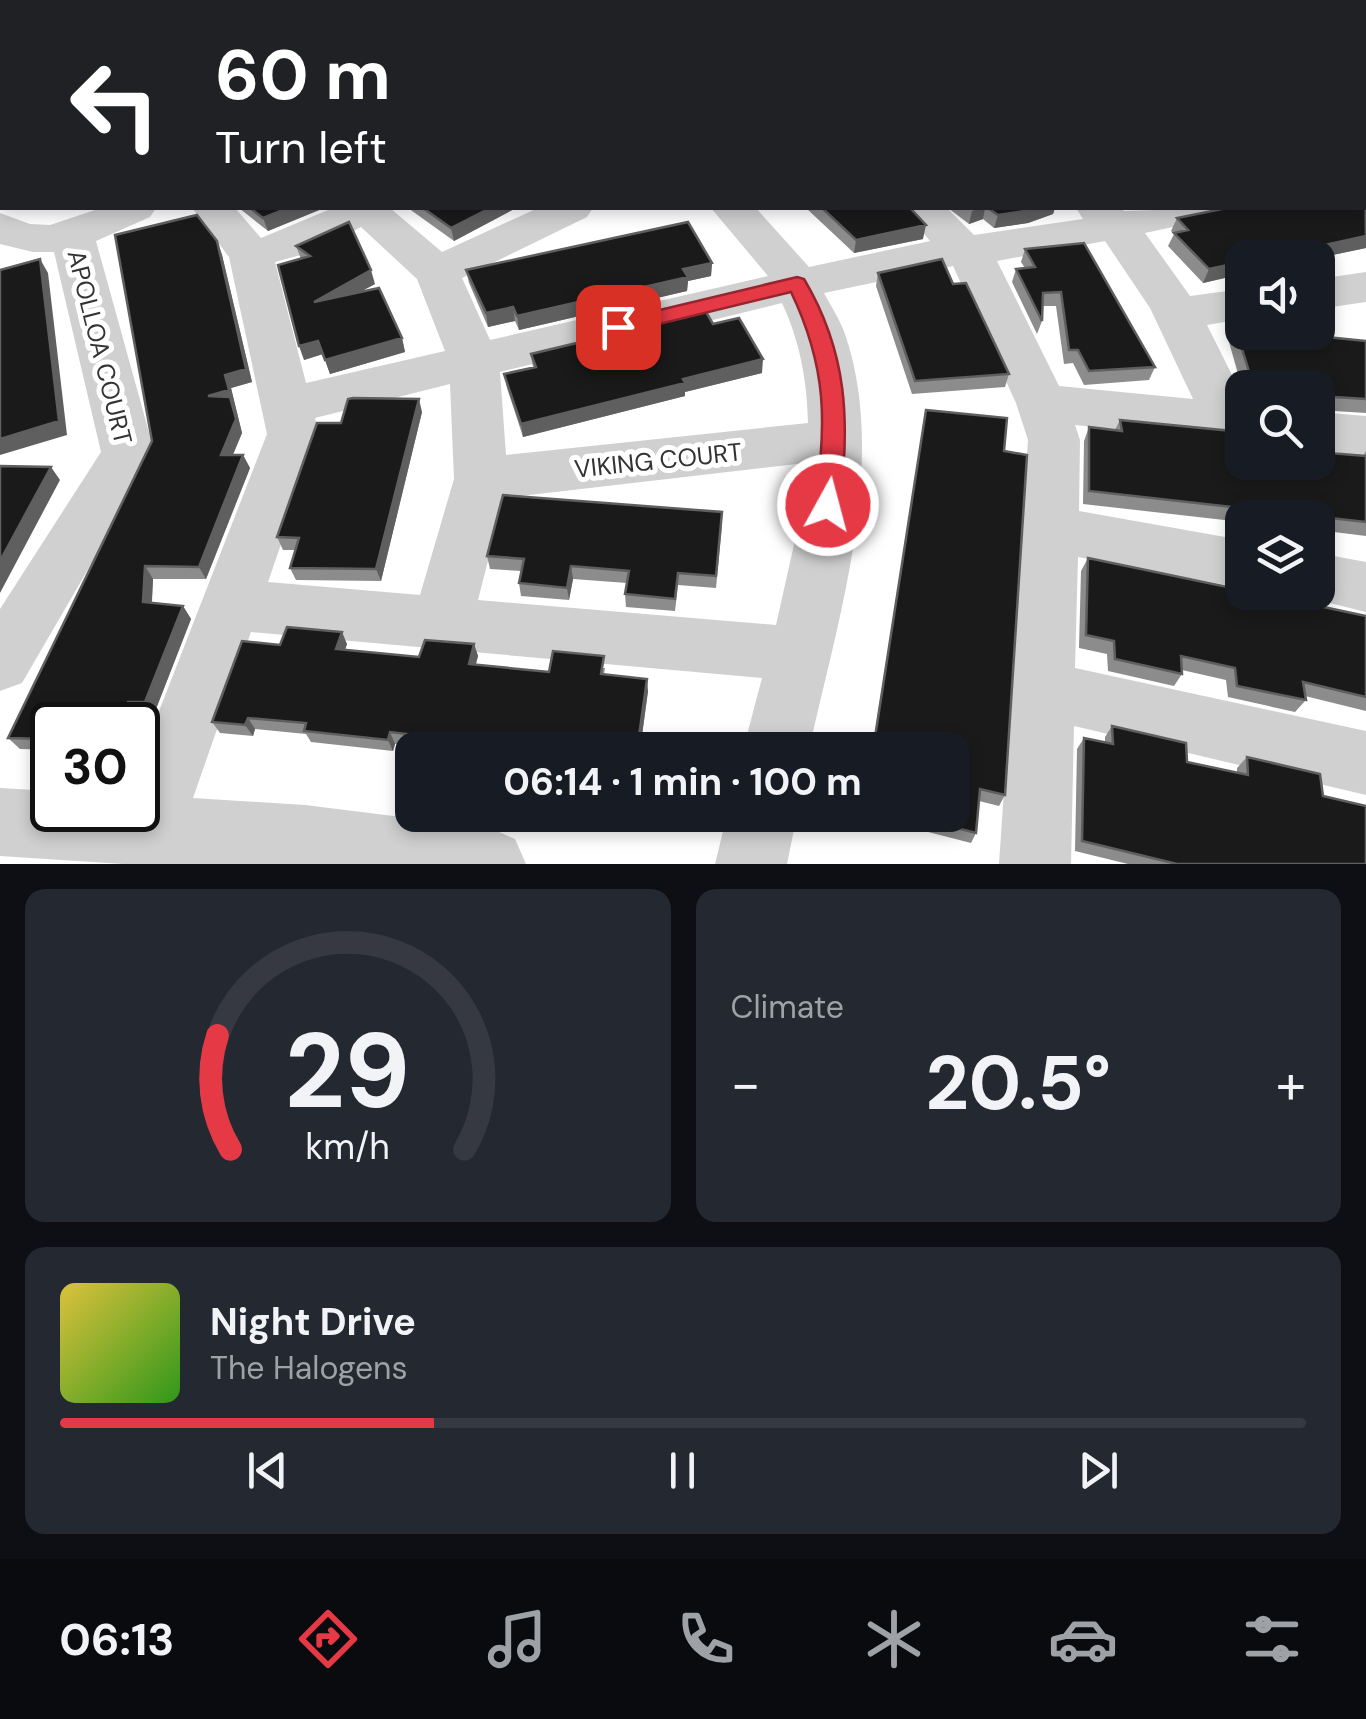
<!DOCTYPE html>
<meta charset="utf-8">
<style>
body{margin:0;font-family:"DM Sans",sans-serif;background:#242831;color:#f1f3f6;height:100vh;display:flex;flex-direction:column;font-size:38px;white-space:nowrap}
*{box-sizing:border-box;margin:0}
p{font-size:32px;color:#9ea1a6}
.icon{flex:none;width:55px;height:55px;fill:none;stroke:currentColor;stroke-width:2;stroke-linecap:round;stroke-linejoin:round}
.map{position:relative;height:864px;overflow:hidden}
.side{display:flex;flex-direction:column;gap:25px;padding:25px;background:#0d0f14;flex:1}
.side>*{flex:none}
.guide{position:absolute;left:0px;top:0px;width:1368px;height:210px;box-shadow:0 5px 15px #0003;background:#202124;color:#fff;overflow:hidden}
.controls{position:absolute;left:1225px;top:240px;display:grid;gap:20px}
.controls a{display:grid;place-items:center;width:110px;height:110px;border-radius:20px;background:#171b24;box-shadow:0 5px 15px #0003;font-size:50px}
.speed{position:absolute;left:30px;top:702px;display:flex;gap:20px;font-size:50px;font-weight:700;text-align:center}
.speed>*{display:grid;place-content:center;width:130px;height:130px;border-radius:50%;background:#171b24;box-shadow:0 5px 15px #0003;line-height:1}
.speed .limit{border:5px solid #111;border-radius:15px;background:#fff;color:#111}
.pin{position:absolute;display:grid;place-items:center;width:85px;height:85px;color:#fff;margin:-42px;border-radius:20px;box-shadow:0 5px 15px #0006}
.me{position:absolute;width:110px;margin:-55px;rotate:7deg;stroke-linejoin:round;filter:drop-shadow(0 0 8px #0008)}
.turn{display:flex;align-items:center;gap:35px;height:210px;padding:0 50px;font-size:45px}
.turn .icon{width:130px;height:130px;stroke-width:2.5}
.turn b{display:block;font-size:70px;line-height:85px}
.big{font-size:75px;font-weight:700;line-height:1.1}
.side .card{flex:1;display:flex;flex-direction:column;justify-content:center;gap:15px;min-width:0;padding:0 35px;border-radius:20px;background:#242831}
.side .dial{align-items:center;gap:0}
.dial svg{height:260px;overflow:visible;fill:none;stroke:#363941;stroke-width:7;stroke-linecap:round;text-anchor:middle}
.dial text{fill:#f1f3f6;stroke:none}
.song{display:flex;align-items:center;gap:30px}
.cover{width:120px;height:120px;border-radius:15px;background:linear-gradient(135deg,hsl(50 70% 55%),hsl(110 70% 35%))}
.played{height:10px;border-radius:5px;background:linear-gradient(90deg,#e63946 30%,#363941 30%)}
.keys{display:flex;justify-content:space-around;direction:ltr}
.heat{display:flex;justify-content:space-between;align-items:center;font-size:55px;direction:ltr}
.side .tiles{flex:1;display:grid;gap:25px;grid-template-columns:1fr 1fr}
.card:last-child{grid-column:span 2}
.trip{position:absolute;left:395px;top:732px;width:575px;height:100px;border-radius:20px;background:#171b24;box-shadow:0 5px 15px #0003;font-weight:700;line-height:100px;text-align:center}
.tabs{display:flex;height:160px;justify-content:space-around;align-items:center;background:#090b0e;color:#9ea1a6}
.tabs .icon{width:70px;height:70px}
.tabs .on{color:#e63946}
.tabs b{font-size:45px;color:#f1f3f6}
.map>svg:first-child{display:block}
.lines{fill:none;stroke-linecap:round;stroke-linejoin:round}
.minor{fill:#d0d0d0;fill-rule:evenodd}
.wall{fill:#8c8c8c}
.shaded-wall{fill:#5f5f5f}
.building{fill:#1a1a1a;stroke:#5f5f5f;stroke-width:2.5}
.route{fill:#e63946;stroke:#96252e;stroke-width:2.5}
.labels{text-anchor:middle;stroke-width:10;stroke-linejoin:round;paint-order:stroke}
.street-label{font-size:25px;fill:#333;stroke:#fff}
</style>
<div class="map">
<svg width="1366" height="864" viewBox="0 0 1366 864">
<rect width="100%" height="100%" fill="#fff"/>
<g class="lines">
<path class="minor" d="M1056,0H1094L1096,2H1058Z
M1365,116L1366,117V141L1365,140Z
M101,208H156L150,217L96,241L155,454L22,683L0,691V609L101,452L54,252H33L0,244V213L30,224L50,225Z
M192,208H235L261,238L333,208H390L442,252L538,208H593L587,217L462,278L490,340L768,276L711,208H756L809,267L930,241L902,208H947L974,235L1083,219L1076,208H1121L1124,211L1226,208L1220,217L1145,233L1190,296L1242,289V319L1207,325L1242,395V442L1075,425L1080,440L1079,511L1242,540V588L1078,557L1075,668L1366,731V795L1074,726L1071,864H999L1028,440L1016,403L953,266L824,293C831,306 840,320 845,334C889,462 837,622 809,750H743L762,678L251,632L193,798L305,805L490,828L515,839L526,864H123L0,856V788L52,791V810H138V765L267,434L229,257ZM361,227L417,279L445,351L306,383L275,262L312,252ZM1105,241L1150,308L1193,399L1059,386L997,261ZM782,303C800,342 807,380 808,423L506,455L500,372ZM450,384L454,479L420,595L268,582L319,434L315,418ZM806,463L801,513L776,625L478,600L504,498Z
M1366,272V302L1318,309V279Z
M1318,412L1366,416V456L1318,450Z
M1318,553L1366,562V612L1297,595L1296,592H1318Z
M727,815H797L787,864H715Z"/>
</g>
<path class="wall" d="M1186,0H1366V80L1365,2H1191Z
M239,208H324L268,231Z
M408,208H516L454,241Z
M806,208H910L923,239L854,253Z
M948,208H1055L1053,214L1028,223L994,228L983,219L969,224Z
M1177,218L1366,248L1318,258H1242V274L1203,283L1168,246L1174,234L1171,231Z
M217,241L222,255L252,382L231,388L242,433L233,455H243L250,468L206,579H153L152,603L183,606L191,619L154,714L138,713L52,725V750L20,749L8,738L152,441Z
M296,246L375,284L359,292L402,338L405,352L330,374L323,354L304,360L301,259Z
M1025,249L1155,367L1149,380L1084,385L1073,363L1064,364L1056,306H1043L1042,321L1037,334L1012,282L1016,269L1025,268L1021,262Z
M712,263L711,276L688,281L687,291L519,330L515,321L488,327L469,283L466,270Z
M878,273L953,284L1009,374L1005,387L912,394L876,286Z
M713,324L762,373L685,392V396L523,437L507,388L504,374L533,368L531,354Z
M1236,329L1366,341V413L1318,410V388H1242L1229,342Z
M926,410L1004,451L1005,795L999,806L979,801L976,833L971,843L862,815H952V750H872Z
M422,412L381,581L296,580L290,568L296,550H283L277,537L341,423Z
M1120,420L1242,462L1363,456L1366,451V536L1318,530V518H1242V522L1083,504L1084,441L1089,427L1115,430Z
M722,525L716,588L678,585L675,611L626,607L625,594L627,583L573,579L569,600L521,596L519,583L522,571L490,569L487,556Z
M1088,558L1366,616V711L1305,696L1306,700L1295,712L1228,697L1226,680L1182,670V674L1174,686L1108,671L1107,654L1079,648L1081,571Z
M347,644L345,650L419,657L474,644L478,656L475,665L549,672L605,668L604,674L648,691L640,750H456L395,744L393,751L311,742L306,734L255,729L253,736L220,733L212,722L280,645Z
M1112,726L1187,762L1237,773V768L1247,757L1323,796L1366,864H1128L1075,851L1077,749L1084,738L1105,743V737Z"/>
<path class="shaded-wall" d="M503,0H533L527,2H497Z
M288,208H324L268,231L263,218Z
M490,208H516L454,241L451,228Z
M981,208H985L983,219L969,224L972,211Z
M1039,208H1055L1053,214L1028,223L994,228L998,215Z
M926,225L923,239L854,253L856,240Z
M1366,236V248L1318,258H1265Z
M217,241L222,255L252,382L231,388L242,433L227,468L221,455L208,396Z
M40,259L48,273L67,435L0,455V439Z
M1242,262V274L1203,283L1209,269Z
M712,263L711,276L688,281L687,291L519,330L517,316L683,269Z
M371,270L375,284L318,315L314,302Z
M513,307L515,321L488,327L486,313Z
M402,338L405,352L330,374L325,360Z
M318,341L323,354L304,360L299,346Z
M763,359L762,373L685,392V396L523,437L521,424L683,379Z
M419,399L422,412L381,581L376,569Z
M243,455L250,468L206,579L199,567Z
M51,467L60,480L0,593V561Z
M145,566L153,579L151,615L143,602Z
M571,566L573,579L569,600L567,588Z
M183,606L191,619L154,714L145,702Z
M342,632L347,644L341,661L336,649Z
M474,644L478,656L473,676L469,664Z
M647,679L648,691L640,750H637Z
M128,702L138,713L133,725H119Z
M248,718L255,729L253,736L245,725Z
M390,732L395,744L393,751L388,740Z"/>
<path class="building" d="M0,0H503L497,2H2V125L0,123Z
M655,0H1022L1029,2H650Z
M1241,0H1366V49L1365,2H1246Z
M1365,167L1366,236L1265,258H1242V262L1209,269L1174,233L1188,230L1177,218L1227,208H1365Z
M250,208H288L263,218Z
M423,208H490L451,228Z
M822,208H910L926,225L856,240Z
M988,208H1039L1032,210L998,215Z
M197,215L217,241L246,369L225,375L229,390L208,396L230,397L236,419L221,455H243L199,567L145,566L143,602L183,606L145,702H128L119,725H52V739L8,738L152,441L115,235Z
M349,222L371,270L314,302L379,288L402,338L325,360L318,341L299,346L278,265L310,256L296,246Z
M688,222L712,263L683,269L688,277L517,316L513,307L486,313L466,270Z
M1084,243L1155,367L1089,371L1078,350H1069L1061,292L1043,293L1042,321L1016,269L1035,267L1025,249Z
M40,259L59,421L0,439V270Z
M942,259L953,284L966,283L1009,374L915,381L878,273Z
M706,312L713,324L739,318L763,359L683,379L685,383L521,424L504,374L536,367L531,354Z
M1236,329H1242V332H1277L1366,341V399L1318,396V388H1254Z
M353,398L419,399L376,569L290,568L299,538L277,537L317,423H341L348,399Z
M926,410L1007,418L1004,451L1027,455L1005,795L980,789L976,833L907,815H952V750H873Z
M1120,420L1242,432V462H1318V452L1366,456V522L1089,491V427L1122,431Z
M0,466L51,467L0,561Z
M503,495L722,512L716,576L678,573L675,599L625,594L629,571L571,566L567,588L519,583L524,559L487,556Z
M1088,558L1242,590V592H1253L1366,616V697L1303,682L1306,700L1237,686L1235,668L1181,656L1182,674L1115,659L1114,641L1086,635Z
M287,627L342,632L336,649L419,657L425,640L474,644L469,664L549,672L553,651L604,656L601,674L647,679L637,750H572L524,745L523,750H496L457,746L459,740L390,732L388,740L304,731L306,723L248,718L245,725L212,722L242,641L280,645Z
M1112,726L1186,743L1187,762L1248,775L1247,757L1320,774L1323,796L1366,806V864H1177L1082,841L1084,738L1113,744Z"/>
<path class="route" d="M797,277L804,279C848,353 850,422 840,505L836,511H819L815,505C827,424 827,367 791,292L618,334L607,327L618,320Z"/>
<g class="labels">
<g class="street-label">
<text transform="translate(100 347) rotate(76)" y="9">APOLLOA COURT</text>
<text transform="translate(658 460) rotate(-6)" y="9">VIKING COURT</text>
</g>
</g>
</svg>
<div class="controls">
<a><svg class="icon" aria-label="sound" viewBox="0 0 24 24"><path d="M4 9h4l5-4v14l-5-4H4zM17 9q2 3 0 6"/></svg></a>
<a><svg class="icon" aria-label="search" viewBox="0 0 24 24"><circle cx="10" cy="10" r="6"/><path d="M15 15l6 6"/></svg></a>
<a><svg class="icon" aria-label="layers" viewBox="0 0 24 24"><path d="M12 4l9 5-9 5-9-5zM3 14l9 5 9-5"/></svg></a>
</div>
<div class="speed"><div class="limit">30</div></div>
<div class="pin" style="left:618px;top:327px;background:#d93025"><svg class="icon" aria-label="arrive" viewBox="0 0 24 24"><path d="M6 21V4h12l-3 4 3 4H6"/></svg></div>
<svg class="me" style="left:828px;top:505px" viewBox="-20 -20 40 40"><circle r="17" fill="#e63946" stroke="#fff" stroke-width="3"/><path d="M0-11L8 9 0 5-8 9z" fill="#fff"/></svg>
<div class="trip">06:14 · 1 min · 100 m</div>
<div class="guide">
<div class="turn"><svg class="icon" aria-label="left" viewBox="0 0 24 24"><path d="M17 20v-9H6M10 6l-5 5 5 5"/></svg><div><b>60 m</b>Turn left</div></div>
</div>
</div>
<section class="side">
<div class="tiles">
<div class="card dial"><svg viewBox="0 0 100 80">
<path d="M14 69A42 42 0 1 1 86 69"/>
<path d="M14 69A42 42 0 0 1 10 34" stroke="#e63946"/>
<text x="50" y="56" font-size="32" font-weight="700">29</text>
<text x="50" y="72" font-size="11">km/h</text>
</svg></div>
<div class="card"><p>Climate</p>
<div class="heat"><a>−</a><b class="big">20.5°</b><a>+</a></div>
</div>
<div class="card">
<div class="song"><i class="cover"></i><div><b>Night Drive</b><p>The Halogens</p></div></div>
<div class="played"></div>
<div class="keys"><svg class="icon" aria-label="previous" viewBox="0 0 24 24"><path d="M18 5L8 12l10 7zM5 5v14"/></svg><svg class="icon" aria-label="pause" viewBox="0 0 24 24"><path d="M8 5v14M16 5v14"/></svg><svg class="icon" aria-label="next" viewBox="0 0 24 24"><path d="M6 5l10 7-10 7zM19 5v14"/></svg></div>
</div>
</div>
</section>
<nav class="tabs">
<b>06:13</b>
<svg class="icon on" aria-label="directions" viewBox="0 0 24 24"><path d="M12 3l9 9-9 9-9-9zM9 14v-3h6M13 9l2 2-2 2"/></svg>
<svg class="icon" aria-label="music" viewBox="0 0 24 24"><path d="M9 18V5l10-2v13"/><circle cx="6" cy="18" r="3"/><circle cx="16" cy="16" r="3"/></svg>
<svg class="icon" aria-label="phone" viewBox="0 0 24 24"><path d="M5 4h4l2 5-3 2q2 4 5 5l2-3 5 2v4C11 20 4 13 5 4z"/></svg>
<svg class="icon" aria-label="climate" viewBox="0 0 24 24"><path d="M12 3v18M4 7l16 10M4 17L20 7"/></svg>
<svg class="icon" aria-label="car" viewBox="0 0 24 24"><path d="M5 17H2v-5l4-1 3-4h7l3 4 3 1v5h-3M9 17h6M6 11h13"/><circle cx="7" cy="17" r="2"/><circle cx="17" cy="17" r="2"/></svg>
<svg class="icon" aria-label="filters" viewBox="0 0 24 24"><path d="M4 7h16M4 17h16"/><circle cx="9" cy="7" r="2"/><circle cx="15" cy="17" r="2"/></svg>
</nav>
